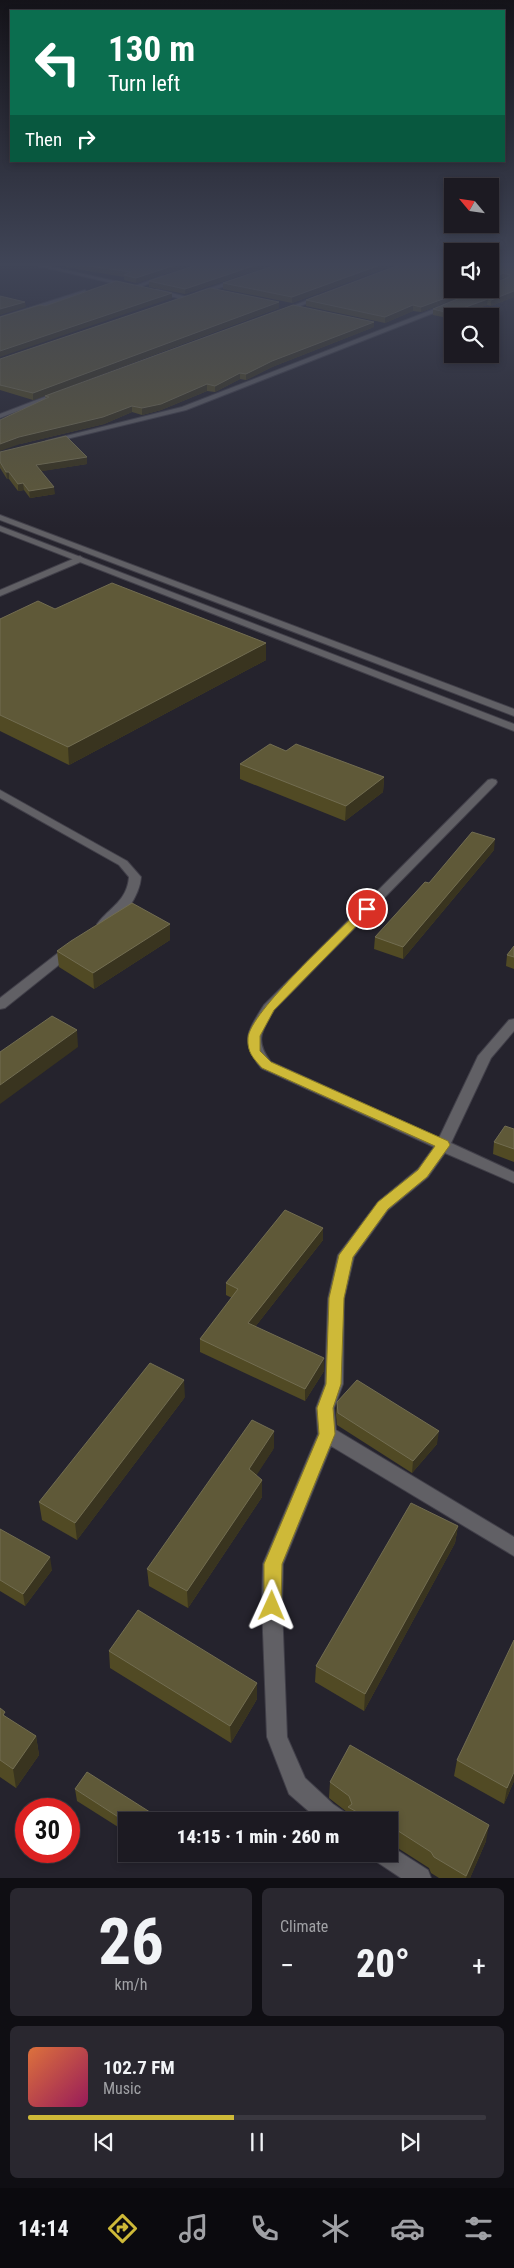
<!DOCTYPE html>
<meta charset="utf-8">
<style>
body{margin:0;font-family:"Roboto Condensed",sans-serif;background:#29272f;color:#f1f3f6;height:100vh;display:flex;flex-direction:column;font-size:19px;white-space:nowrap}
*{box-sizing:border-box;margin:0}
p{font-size:16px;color:#a0a1a5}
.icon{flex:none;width:28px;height:28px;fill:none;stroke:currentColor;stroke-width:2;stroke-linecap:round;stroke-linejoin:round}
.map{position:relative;height:1878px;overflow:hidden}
.drawer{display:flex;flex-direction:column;gap:10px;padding:10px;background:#0f0e13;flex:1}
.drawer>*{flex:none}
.banner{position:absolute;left:10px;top:10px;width:495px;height:152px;border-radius:0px;box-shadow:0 2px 8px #0003,0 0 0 1px #3a3840;background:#0b6e4f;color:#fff;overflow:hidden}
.needle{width:32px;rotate:299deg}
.controls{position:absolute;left:444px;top:178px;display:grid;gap:10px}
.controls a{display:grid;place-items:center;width:55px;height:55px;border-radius:0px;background:#1c1a22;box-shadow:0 2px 8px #0003,0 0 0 1px #3a3840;font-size:25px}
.speed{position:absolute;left:15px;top:1798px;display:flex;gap:10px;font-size:25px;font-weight:700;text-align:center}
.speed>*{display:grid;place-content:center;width:65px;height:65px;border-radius:50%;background:#1c1a22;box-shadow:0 2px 8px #0003,0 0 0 1px #3a3840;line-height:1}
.speed .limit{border:8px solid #d22;background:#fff;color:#111}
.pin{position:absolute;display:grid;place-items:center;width:42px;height:42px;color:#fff;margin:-21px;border:2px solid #fff;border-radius:50%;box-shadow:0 1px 5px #0007}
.me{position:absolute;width:55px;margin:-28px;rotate:1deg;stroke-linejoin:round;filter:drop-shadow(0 0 4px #0008)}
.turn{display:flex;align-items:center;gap:18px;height:105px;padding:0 15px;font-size:22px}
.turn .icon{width:65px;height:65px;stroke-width:2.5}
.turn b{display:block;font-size:35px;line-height:42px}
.then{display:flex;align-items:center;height:48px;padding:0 15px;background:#0003;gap:10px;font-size:19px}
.big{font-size:38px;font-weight:800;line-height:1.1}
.drawer .card{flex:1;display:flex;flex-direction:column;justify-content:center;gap:8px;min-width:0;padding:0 18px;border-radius:8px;background:#29272f}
.drawer .dial{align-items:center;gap:0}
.dial b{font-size:65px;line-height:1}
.song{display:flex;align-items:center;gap:15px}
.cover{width:60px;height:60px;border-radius:8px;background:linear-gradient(135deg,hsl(20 70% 55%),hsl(330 70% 35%))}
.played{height:5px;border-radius:2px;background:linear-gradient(90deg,#ceb938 45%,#3a3840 45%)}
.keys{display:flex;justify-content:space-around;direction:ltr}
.heat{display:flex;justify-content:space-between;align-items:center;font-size:28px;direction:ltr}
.drawer .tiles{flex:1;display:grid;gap:10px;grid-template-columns:1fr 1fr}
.card:last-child{grid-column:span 2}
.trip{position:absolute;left:118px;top:1812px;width:280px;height:50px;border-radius:0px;background:#1c1a22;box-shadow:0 2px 8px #0003,0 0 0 1px #3a3840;font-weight:800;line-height:50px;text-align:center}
.tabs{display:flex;height:80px;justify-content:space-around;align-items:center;background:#0b0a0e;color:#a0a1a5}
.tabs .icon{width:35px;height:35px}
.tabs .on{color:#ceb938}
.tabs b{font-size:22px;color:#f1f3f6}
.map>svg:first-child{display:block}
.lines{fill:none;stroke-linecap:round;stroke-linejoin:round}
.minor-casing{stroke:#413f49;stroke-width:2}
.tertiary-casing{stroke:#413f49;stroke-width:2}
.minor{fill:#616065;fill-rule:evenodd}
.tertiary{fill:#616065;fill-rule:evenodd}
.wall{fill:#514a24}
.shaded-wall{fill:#39341f}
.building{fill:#5f5938;stroke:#726d51}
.route{fill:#ceb938;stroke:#867824}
</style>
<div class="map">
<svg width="514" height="1878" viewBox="0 0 514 1878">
<rect width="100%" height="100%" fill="#25232d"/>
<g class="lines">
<defs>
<path id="minor" d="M34,265H44L132,285L129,287Z
M162,276L167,277L137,288L132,287Z
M239,278L241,281L201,294L196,293Z
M156,289L187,297L188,298L185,300L154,292Z
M85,290L87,293L0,321V317Z
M318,296L323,297L285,312L280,311Z
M447,304L449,307L186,410L50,443L46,441L182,407Z
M60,391L63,393L62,394L0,418V414Z
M80,556L84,559L83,561L0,596V590Z
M492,779L496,780L497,782L496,784L274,1010C262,1031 254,1040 271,1062L439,1138L478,1056L509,1020L514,1019V1031L491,1058L451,1143L514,1172V1183L445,1153L428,1177L388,1210L354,1257L344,1299L343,1384L334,1408L336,1430L514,1537V1556L331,1446L283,1564L282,1606L287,1737L305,1778L333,1804L346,1813L349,1821H320L289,1794L267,1737L262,1606L263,1564L318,1434L316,1408L325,1384L328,1299L338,1255L378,1202L418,1169L434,1147L261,1068C240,1041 247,1032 264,1005L488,780Z
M0,790L127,861L141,877C140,895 122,923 103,928L97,924C110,907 127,901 129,877L119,865L0,798Z
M71,945L77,949L75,952L5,1008L0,1009V998L67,946Z
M389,1845L428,1870L431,1878H401L377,1862L374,1854H389Z"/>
<path id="tertiary" d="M0,515L514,709V716L0,520Z
M0,526L514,724V731L0,531Z"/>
</defs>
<use href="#minor" class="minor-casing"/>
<use href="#tertiary" class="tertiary-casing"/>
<use href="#minor" class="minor"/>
<use href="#tertiary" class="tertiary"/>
</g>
<path class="wall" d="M58,265H192L136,283L124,280V277L82,270Z
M196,265H272L185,294L149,287V281Z
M276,265H394L292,303L223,289V283Z
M490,265H514V297L491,306L487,305L455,316H452L448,318L433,315V309L467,295L421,312L413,311L385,323L306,306V300L490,289L505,279L502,278L490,284Z
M279,302V308L33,400L0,390V359Z
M374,327L272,367L246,380L240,379L215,392L207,391L161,410L142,415L132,412L104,424L20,444L46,399L45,396Z
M0,452L87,457V464L41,471L55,494L30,498L24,490L18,491L9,479H7L0,468Z
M55,609L266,660L69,765L0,731V619Z
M240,764L384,777L383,792L345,821L240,779Z
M494,850L403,959L374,949L375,937L429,883Z
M170,940L94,989L59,967L57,951Z
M514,946V969L506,966L507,955Z
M514,1129V1162L493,1154L494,1142Z
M323,1228V1240L255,1327L324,1371L305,1401L200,1352V1339L232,1298L226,1295V1283Z
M185,1397L77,1540L42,1520L39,1502Z
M337,1402L437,1444L412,1473L337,1425L336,1415Z
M274,1448L256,1475L262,1480V1497L188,1608L149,1586L147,1569Z
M458,1526L455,1543L364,1711L315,1682L316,1666Z
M0,1529L52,1570L25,1606L0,1591Z
M109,1651L257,1699L231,1743L110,1668Z
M0,1708L6,1718L36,1736L39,1755L16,1788L0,1777Z
M457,1760L514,1781L504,1804L454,1776Z
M330,1782L486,1841L470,1878H439L431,1873L429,1868L390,1843L389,1844V1821H347V1812L329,1798Z
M75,1789L126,1821V1832L77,1801Z"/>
<path class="shaded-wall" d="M175,265H192L136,283V278Z
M256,265H272L185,294V289Z
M380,265H394L292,303V297Z
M503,273L502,278L490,284V279Z
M470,289H484L421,312V307Z
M514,291V297L491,306V300Z
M172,293V298L0,357V351Z
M488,299L487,305L455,316H452V317L448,318L449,313Z
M25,302L26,307L0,315V309Z
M279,302V308L33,400V393Z
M413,305V311L385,323V317Z
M374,322V327L272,367L246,380V374L272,361Z
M240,373V379L215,392V386Z
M207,384V391L161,410L142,415V408Z
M132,406V412L104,424L20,444L0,451V444L19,437Z
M87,457V464L37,472L36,465Z
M6,472H9V479H7Z
M23,483L24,490L18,491V484Z
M54,487L55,494L30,498L29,491Z
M266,643V660L69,765L68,747Z
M384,777L383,792L345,821L346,806Z
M495,839L494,850L403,959V947Z
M170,924V940L94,989L93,973Z
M77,1030L78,1047L0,1104V1085Z
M323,1228V1240L248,1336V1323Z
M324,1358V1371L305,1401V1389Z
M184,1380L185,1397L77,1540L75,1523Z
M274,1431V1448L249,1487V1469Z
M439,1431L437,1444L412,1473L413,1461Z
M262,1480V1497L188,1608L187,1591Z
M458,1526L455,1543L364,1711L365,1694Z
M50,1557L52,1570L25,1606L23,1594Z
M257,1683V1699L231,1743L230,1726Z
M36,1736L39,1755L16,1788L13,1769Z
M514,1772V1781L504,1804L507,1788Z
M489,1825L486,1841L470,1878H466Z"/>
<path class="building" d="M82,265H175L136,278L124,275L131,272Z
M196,265H256L185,289L149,281Z
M276,265H380L292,297L223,283Z
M399,265H442L452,267V289H470L421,307L413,305L385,317L306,300Z
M490,265H514V291L491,300L488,299L449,313L433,309L482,289H490V285L509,277L510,275L503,273L490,279Z
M116,281L172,293L0,351V317L40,305L45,306Z
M210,288L279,302L33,393L0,385V359Z
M0,296L25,302L0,309Z
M293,305L374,322L272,361L246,374L240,373L215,386L207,384L161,404L142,408L132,406L103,417L19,437L0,444V420L49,397L45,396Z
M66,436L87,457L36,465L54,487L29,491L23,483L18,484L9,472H6L0,462V452Z
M112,583L266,643L68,747L0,715V619L38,601L55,609Z
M270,744L286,751L296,744L384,777L346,806L240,764Z
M472,832L495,839L403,947L375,937L425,882L429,883Z
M132,903L170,924L93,973L57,951L71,941Z
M514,946V957L507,955Z
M52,1016L77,1030L0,1085V1052Z
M505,1126L514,1129V1149L494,1142Z
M285,1210L323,1228L248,1323L324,1358L305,1389L200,1339L238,1289L226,1283Z
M150,1363L184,1380L75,1523L39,1502Z
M357,1380L439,1431L413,1461L338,1413L337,1402Z
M252,1420L274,1431L249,1469L262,1480L187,1591L147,1569Z
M411,1503L458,1526L365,1694L316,1666Z
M0,1529L50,1557L23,1594L0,1580Z
M138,1610L257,1683L230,1726L109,1651Z
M514,1640V1772L507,1788L457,1760Z
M0,1708L5,1712L3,1715L36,1736L13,1769L0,1760Z
M350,1745L489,1825L466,1876L434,1857L431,1852L392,1827L389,1828V1831V1821H373L348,1807L352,1804L349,1796L330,1782Z
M87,1772L164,1821L126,1822L75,1789Z"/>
<linearGradient id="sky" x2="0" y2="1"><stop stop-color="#141319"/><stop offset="0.5" stop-color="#404557"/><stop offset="1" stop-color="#404557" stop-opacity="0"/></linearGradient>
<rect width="514" height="528" fill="url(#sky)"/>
<path class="route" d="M367,906L372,909L371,911L274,1010L260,1036V1051L271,1062L448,1141L450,1145L427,1177L388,1209L353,1257L344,1298L341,1384L333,1408L335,1434L282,1564L281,1606L279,1612L272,1614L266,1612L264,1606V1564L319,1434L317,1408L326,1384L329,1298L339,1255L378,1202L418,1170L435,1146L262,1068C253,1058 247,1052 248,1038C249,1013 341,929 363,907Z"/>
</svg>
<div class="controls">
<a><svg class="needle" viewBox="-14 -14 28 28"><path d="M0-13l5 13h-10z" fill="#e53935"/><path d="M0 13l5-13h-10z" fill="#a0a1a5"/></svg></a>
<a><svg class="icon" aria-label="sound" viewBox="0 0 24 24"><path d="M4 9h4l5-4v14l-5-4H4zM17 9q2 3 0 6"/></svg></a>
<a><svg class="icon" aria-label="search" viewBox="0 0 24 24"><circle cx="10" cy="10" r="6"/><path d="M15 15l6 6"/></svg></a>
</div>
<div class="speed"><div class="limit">30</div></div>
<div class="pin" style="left:367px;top:909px;background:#d93025"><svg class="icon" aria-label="arrive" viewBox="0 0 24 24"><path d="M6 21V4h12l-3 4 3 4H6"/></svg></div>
<svg class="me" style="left:272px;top:1606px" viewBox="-20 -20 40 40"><path d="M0-17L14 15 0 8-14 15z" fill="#ceb938" stroke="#fff" stroke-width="4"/></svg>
<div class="trip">14:15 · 1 min · 260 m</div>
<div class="banner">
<div class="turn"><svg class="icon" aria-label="left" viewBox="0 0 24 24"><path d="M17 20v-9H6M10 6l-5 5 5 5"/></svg><div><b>130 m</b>Turn left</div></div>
<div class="then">Then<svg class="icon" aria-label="right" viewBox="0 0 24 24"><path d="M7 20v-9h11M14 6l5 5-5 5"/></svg></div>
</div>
</div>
<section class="drawer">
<div class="tiles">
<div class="card dial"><b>26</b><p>km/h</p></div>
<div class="card"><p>Climate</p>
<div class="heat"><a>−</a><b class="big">20°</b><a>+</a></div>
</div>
<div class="card">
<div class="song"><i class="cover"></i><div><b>102.7 FM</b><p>Music</p></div></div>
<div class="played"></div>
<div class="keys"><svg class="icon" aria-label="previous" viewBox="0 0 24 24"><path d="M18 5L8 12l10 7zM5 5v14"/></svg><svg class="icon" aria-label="pause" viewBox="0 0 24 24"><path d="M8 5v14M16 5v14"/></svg><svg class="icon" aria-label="next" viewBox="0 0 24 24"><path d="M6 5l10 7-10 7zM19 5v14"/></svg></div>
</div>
</div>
</section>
<nav class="tabs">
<b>14:14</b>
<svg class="icon on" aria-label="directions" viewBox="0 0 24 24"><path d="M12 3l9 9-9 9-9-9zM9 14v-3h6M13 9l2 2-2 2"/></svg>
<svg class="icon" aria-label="music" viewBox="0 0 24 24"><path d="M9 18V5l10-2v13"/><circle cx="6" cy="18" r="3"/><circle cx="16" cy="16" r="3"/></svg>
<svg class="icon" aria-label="phone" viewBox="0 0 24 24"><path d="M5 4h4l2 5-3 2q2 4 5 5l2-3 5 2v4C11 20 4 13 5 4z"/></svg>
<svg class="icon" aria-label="climate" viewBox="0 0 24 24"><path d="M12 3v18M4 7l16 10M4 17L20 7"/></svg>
<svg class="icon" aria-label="car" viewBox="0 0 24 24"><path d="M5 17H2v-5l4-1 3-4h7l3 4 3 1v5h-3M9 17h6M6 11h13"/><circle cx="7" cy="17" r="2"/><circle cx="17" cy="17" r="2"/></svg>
<svg class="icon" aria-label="filters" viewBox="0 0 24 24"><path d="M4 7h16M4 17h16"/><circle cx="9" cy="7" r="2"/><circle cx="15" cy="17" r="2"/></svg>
</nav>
